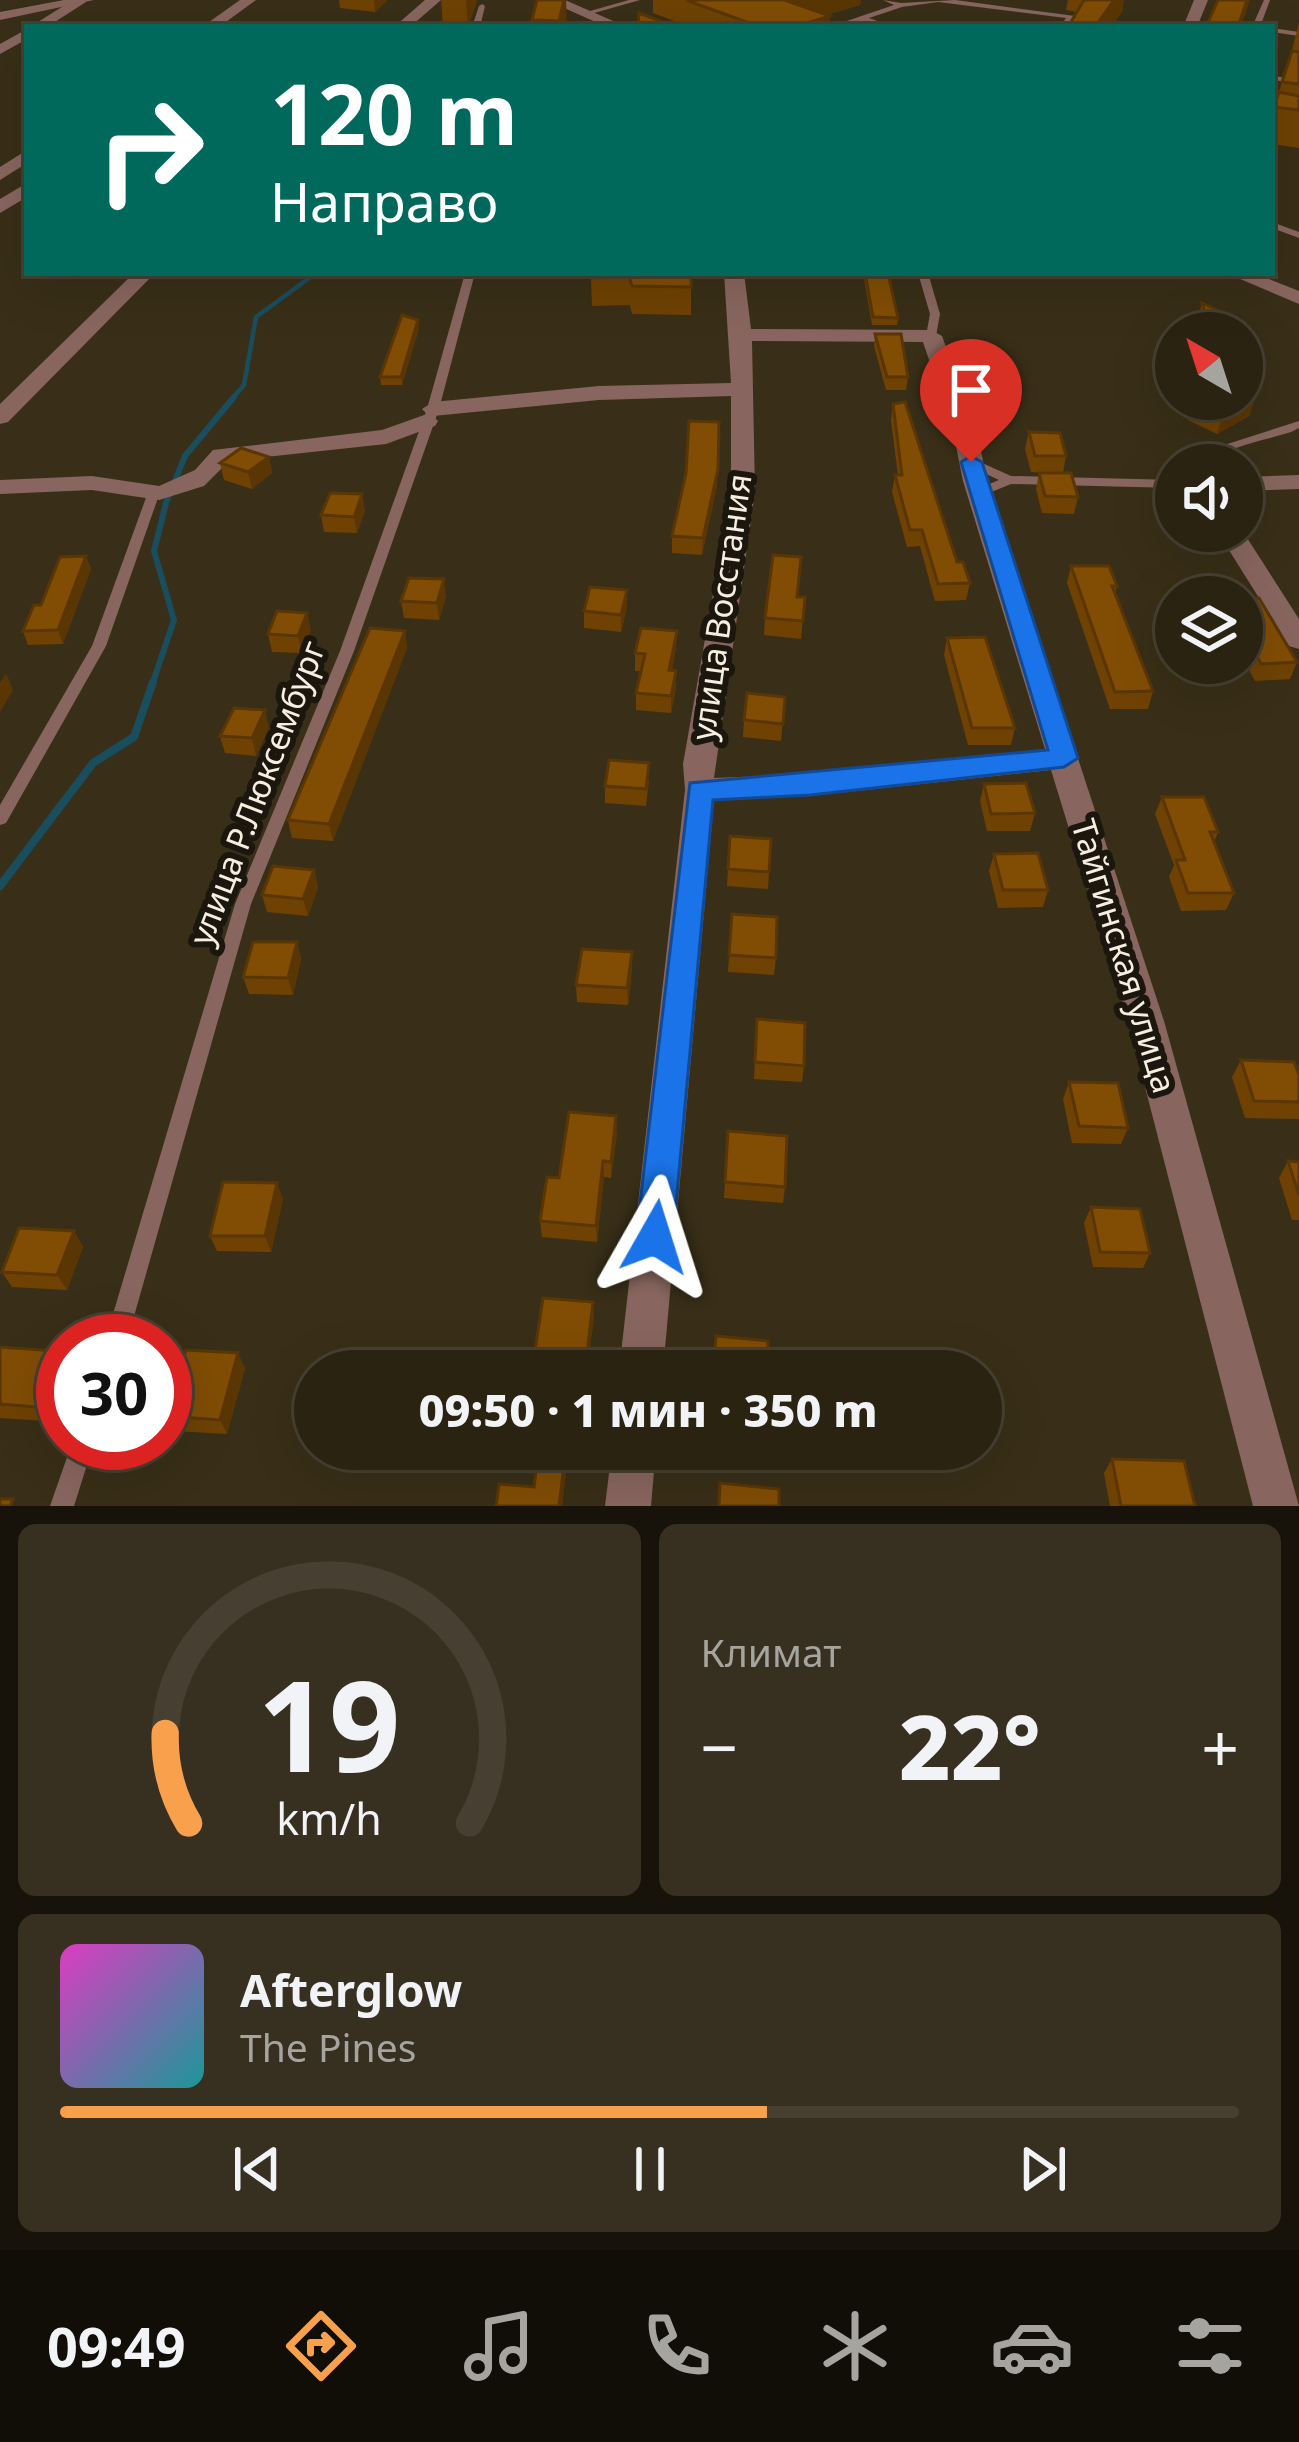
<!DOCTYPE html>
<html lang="ru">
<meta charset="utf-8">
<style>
body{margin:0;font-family:"Noto Sans",sans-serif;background:#372f20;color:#f1f3f6;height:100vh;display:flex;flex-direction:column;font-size:45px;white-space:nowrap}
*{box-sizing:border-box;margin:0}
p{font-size:39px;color:#a6a49f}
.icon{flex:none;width:66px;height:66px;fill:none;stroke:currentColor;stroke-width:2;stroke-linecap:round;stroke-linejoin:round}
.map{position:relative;height:1506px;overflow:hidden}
.drawer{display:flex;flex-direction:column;gap:18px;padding:18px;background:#18130a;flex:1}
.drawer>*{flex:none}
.hud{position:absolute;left:24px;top:24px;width:1251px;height:252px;border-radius:0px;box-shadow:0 12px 48px #0002,0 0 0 3px #474032;background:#00695c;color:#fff;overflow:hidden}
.needle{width:78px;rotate:321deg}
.buttons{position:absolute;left:1155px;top:312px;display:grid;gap:24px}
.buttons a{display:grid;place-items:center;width:108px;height:108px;border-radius:50%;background:#2b2312;box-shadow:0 12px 48px #0002,0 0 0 3px #474032;font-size:60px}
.speed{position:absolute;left:36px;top:1314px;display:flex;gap:24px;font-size:60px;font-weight:700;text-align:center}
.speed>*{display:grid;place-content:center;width:156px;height:156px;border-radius:50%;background:#2b2312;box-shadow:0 12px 48px #0002,0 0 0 3px #474032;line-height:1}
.speed .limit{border:18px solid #d22;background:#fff;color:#111}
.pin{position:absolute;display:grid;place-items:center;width:102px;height:102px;color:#fff;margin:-123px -51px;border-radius:50% 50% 50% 0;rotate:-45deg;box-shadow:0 0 12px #0007}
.pin .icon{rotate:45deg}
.me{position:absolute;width:132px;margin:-66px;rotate:6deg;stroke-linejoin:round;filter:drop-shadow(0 0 9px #0008)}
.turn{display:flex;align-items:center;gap:42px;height:252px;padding:0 48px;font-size:54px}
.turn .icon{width:156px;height:156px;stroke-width:2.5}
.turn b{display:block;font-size:84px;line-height:102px}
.big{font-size:90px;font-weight:800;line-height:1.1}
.drawer .tile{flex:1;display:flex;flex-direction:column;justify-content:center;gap:18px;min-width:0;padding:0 42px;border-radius:18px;background:#372f20}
.drawer .dial{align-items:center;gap:0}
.dial svg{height:312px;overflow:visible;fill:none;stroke:#474032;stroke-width:7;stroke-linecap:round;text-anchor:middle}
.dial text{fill:#f1f3f6;stroke:none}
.song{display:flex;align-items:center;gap:36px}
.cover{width:144px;height:144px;border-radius:18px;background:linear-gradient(135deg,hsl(310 70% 55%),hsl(180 70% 35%))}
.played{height:12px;border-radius:6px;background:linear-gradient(90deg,#f9a04d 60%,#474032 60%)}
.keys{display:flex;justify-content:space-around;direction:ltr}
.heat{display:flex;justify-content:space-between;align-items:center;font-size:66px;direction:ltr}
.drawer .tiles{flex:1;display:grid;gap:18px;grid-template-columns:1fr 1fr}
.tile:last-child{grid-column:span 2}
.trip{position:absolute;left:294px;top:1350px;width:708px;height:120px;border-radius:60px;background:#2b2312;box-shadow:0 12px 48px #0002,0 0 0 3px #474032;font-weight:800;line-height:120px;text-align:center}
.tabs{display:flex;height:192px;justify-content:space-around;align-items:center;background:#110e07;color:#a6a49f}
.tabs .icon{width:84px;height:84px}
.tabs .current{color:#f9a04d}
.tabs b{font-size:54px;color:#f1f3f6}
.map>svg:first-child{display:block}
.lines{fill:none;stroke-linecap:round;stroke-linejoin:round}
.stream-far2{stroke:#194e5f;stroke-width:4.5}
.stream-far1{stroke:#194e5f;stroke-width:6}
.stream{stroke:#194e5f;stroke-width:8}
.service{fill:#88665f;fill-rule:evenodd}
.minor{fill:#88665f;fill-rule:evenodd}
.tertiary{fill:#88665f;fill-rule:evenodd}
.wall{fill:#6f4204}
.shaded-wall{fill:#5a3604}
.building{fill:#814d05;stroke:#5a3604;stroke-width:3}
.route{fill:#1a73e8;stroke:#114b97;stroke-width:3}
.labels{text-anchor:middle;stroke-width:12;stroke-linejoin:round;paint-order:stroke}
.street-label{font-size:33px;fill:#f6efe1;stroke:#1c170e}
</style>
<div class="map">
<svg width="1299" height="1506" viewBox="0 0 1299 1506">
<rect width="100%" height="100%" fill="#392f18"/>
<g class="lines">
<path class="stream-far2" d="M231,400L244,385L256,317L316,273"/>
<path class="stream-far1" d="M152,685L174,620L154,551L166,503L185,456L234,397"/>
<path class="stream" d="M0,886L93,763L134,737L153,682"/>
<path class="service" d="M629,0H640L587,15L583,13Z
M883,0L901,3L955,0L1075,16L1068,27H1060L1066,18L938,2L902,7L869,18L894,27C883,27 876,23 866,21C855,20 842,27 829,27L894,5Z
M1264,0H1270L1260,27H1252Z
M482,4L485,6L480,27H472L479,6Z
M1272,28L1299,32V36L1272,32Z
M1272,76L1299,79V83L1272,80Z
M1272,222L1299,232V238L1272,228Z
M465,273H475L439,409L354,651L251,904L127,1341H105L235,904L340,651L427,409Z
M918,273H928L940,314L936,336L931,339L926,336L930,314Z
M1299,421V428L1291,432C1272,438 1252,442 1233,449C1219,455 1213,465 1198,465L1218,447Z
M971,458L1011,476L1176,480V488L1011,484L979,497L973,493L975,490L999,480L967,465V459Z
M153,491L159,495L106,646L6,823L0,825V805L92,646L147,495Z
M72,1443H94L74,1506H50Z"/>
<path class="minor" d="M73,0L86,2L47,27H30Z
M240,0H256L219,27H202Z
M425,0H441L410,27H394Z
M27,29V39L0,54V44Z
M27,150V163L0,180V167Z
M27,183V197L0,213V199Z
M134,273H155L8,422L0,424V404Z
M724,273H744L751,329L931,330L942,336L977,431L987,481L1164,1021L1299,1506H1253L1128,1021L1051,770L810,796L714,800L663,1371H619L685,790L683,764L731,492V396L599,400L433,416L438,421L435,426L386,444L229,461L204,486L159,500L92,490L0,494V480L92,476L159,486L195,470L213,450L382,430L427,414L422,409L433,402L599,386L731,383ZM752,341L923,342L953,431L963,481L1045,749L810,774L714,778L755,492Z
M1299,475V489L1242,491V477Z
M1242,530L1299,619V649L1289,646L1217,531Z
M612,1449H656L651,1506H605Z"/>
<path class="tertiary" d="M64,0H94L0,20V12Z
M546,0H565L627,27H607Z
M1194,0H1208L1197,27H1183Z
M1226,273H1254L1299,291V304Z"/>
</g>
<path class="wall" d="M339,0H387L375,12L340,8Z
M441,0H477L468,27H443Z
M537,0L567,27H532V20Z
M653,0H861L860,5L826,15L830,16V27H690L653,13Z
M1068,0H1124L1122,12H1077L1066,10Z
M1299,22V148L1272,144V112L1290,59Z
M691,273V315L632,314L630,305L592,306L591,278Z
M863,273H888L898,318L897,325H872Z
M1202,303L1244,322L1263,371L1249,416L1217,434L1188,420L1194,399H1242V333H1193Z
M419,328L402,385H381L380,377Z
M875,334L908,377L906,390H886L874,346Z
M893,404L957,562L970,583L966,600L935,601L920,546L907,547L892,492L895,475H898L891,421Z
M1029,432L1066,456L1063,473L1031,472L1025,449Z
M269,457L272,473L252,489L224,480L220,463Z
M1039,473L1078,497L1074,514L1042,513L1036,489Z
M1166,481H1176V519H1174L1162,498Z
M717,486L702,555L672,553V536Z
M365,511L357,533L324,532L321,515Z
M86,556L91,569L63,644L28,645L23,631L41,605Z
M1071,566L1117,586L1115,594L1153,691L1148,709H1110L1067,583Z
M627,590V607L621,632L584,628V611Z
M446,596L439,620L404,618L401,601Z
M797,597H805L801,639L764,635L765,618Z
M1242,599L1297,662L1290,679L1255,681L1242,657Z
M311,630L302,653L272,652L268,634Z
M405,631L407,648L333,841L292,838L288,820Z
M947,638L1015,728L1011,745H968L944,655Z
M676,648L672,670L676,671V688L671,713L636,710V693L641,671H635V653Z
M785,697L781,741L743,737L744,720Z
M269,727L256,756L225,753L220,736Z
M649,780L646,806L605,803V786Z
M984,784L1035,813L1030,831H987L980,801Z
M1162,797L1218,832L1214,842L1234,893L1226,910L1181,911L1169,877L1174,865L1155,814Z
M730,836L771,839L768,889L727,886Z
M994,854L1048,890L1043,907L998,908L989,871Z
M314,870L318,887L308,916L267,912L262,895Z
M732,914L776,958L774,975L728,972Z
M297,942L301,959L293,995L249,994L243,977Z
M632,952V969L628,1005L577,1002L576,985Z
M757,1019L804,1066L802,1082L754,1079Z
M1241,1060L1299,1075V1119L1245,1118L1232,1077Z
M1069,1082L1128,1128L1121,1144L1072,1143L1063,1099Z
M728,1131L785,1187L783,1203L724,1198Z
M617,1133L611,1178L604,1177L597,1242L542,1237L540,1221L559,1178Z
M1288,1161L1299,1162V1220H1292L1279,1178Z
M283,1199L271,1252L217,1251L210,1236Z
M1091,1207L1150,1253L1143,1268L1093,1267L1084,1223Z
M74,1231L83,1247L67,1290L12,1287L2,1272Z
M594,1317L587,1371H536L534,1357Z
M0,1347L56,1351L63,1362V1372L46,1421L0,1418Z
M245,1368L227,1434L174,1431L166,1416Z
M539,1449H597L595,1467L567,1464L562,1506H496L534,1487Z
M1112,1459L1195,1506H1110L1104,1473Z"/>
<path class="shaded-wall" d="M374,0H387L375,12Z
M466,0H477L468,27Z
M564,0H566L567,27H559Z
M746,0H861L860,5L785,26Z
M1114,0H1124L1122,12L1112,27H1095Z
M1247,0H1250L1241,27H1238Z
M830,16V27H794Z
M418,320L419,328L402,385L401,377Z
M1263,371L1249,416L1217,434L1228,399H1242V383Z
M269,457L272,473L252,489L248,472Z
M718,469L717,486L702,555L703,538Z
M362,494L365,511L357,533L354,517Z
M86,556L91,569L63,644L58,630Z
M444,579L446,596L439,620L437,603Z
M627,590V607L621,632V615Z
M307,613L311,630L302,653L298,636Z
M405,631L407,648L333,841L329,824Z
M677,631L676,648L669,687V670Z
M676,671V688L671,713V696Z
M6,673L13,690L0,712V683Z
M265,710L269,727L256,756L252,738Z
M314,870L318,887L308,916L303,899Z
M297,942L301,959L293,995L288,978Z
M632,952V969L628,1005L627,988Z
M616,1116L617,1133L611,1178V1162Z
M603,1161L604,1177L597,1242L596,1226Z
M277,1183L283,1199L271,1252L265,1236Z
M74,1231L83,1247L67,1290L57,1275Z
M593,1302L594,1317L587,1371H585Z
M56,1351L63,1362V1372L46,1421L36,1407Z
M238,1353L245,1368L227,1434L220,1420Z
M566,1450L567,1464L562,1506H559Z"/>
<path class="building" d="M537,0H564L559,21L532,20Z
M686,0H789L787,1L830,16L794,27H760Z
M1084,0H1114L1095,27H1068Z
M1218,0H1247L1238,27H1206Z
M639,13L666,23V27H638Z
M1292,51L1299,52V84L1282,82Z
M1279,92L1299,96V110L1274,107Z
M592,273H691V287L632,286L629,277L591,278Z
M865,273H888L898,318L873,317Z
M1202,303L1244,322L1263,371L1242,383V333H1212Z
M402,315L418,320L401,377H380Z
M875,334H901L908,377H887Z
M905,402L957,562H963L970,583L938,584L922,530H910L895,475H902L893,404Z
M689,421L719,422L718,469L703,538L672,536L686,473Z
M1029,432L1060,433L1066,456H1035Z
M241,448L269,457L248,472L220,463Z
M1039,473H1071L1078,497L1045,496Z
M1166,481H1176V498Z
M330,493L362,494L354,517L321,515Z
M773,555L801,557L797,597H805L803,621L765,618Z
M86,556L58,630L23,631L34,605H41L60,557Z
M1071,566H1109L1117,586H1112L1153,691L1115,692Z
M409,578L444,579L437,603L401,601Z
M590,587L627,590L621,615L584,611Z
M1259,598L1297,662L1261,664L1242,628V599Z
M277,611L307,613L298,636L268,634Z
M370,628L405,631L329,824L288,820Z
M641,628L677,631L669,670L676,671L671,696L636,693L645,654L635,653Z
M985,637L1015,728H972L947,638Z
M747,693L785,697L783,724L744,720Z
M234,708L265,710L252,738L220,736Z
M609,760L649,763L646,789L605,786Z
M1026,783L1035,813L991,814L984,784Z
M1162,797H1204L1218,832H1210L1234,893H1188L1176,860H1185Z
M730,836L771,839L769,872L728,869Z
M1038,853L1048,890H1003L994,854Z
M273,866L314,870L303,899L262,895Z
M732,914L777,917L776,958L729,955Z
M253,942H297L288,978L243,977Z
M582,949L632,952L627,988L576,985Z
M757,1019L805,1023L804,1066L755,1062Z
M1241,1060L1294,1062L1299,1075V1102L1254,1101Z
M1069,1082L1118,1083L1128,1128L1079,1126Z
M569,1112L616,1116L611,1162L603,1161L596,1226L540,1221L547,1177L559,1178Z
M728,1131L787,1136L785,1187L725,1182Z
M1288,1161L1299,1162V1195Z
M223,1182L277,1183L265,1236H210Z
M1091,1207L1140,1209L1150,1253L1100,1252Z
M19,1228L74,1231L57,1275L2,1272Z
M543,1298L593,1302L585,1371H549L551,1359L534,1357Z
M716,1336L768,1341L767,1371H713Z
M0,1347L56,1351L36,1407L0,1404Z
M186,1350L238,1353L220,1420L166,1416Z
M539,1449H594V1453L566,1450L559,1506H496L499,1484L534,1487Z
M1112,1459L1184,1461L1195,1506H1121Z
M720,1483L779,1489V1506H719Z
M0,1499H13L10,1506H0Z"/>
<path class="route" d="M971,456L982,462L1078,758L1064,767L810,795L713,800L673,1237L668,1249L655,1254L642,1249L636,1237L690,783L1048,750L961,462Z"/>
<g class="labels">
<g class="street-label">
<text transform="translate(721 607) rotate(-82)" y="12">улица Восстания</text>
<text transform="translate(257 793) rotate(-69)" y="12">улица Р.Люксембург</text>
<text transform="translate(1124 956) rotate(73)" y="12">Тайгинская улица</text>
</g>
</g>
</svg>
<div class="buttons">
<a><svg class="needle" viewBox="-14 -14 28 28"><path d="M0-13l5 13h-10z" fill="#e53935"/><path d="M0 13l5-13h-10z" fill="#a6a49f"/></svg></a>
<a><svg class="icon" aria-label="sound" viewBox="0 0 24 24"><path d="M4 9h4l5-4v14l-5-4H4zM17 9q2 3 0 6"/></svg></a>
<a><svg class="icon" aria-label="layers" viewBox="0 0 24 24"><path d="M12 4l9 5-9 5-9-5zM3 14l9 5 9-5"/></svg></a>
</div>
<div class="speed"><div class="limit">30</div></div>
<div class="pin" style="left:971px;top:462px;background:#d93025"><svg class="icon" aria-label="arrive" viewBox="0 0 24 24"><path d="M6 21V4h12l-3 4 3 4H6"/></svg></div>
<svg class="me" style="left:655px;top:1237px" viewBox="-20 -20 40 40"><path d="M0-17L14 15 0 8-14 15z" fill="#1a73e8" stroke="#fff" stroke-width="4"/></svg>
<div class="trip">09:50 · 1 мин · 350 m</div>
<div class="hud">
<div class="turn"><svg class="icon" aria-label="right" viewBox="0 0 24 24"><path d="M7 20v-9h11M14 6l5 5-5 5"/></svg><div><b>120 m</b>Направо</div></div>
</div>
</div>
<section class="drawer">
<div class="tiles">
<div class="tile dial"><svg viewBox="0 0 100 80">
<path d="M14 69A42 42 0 1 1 86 69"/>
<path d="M14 69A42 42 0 0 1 8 46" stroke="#f9a04d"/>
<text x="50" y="56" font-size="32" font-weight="700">19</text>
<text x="50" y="72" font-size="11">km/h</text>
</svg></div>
<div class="tile"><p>Климат</p>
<div class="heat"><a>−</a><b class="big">22°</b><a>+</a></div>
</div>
<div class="tile">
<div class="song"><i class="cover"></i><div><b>Afterglow</b><p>The Pines</p></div></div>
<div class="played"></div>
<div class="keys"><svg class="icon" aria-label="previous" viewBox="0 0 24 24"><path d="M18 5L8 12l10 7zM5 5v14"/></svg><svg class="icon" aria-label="pause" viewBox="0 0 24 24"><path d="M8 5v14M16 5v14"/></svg><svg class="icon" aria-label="next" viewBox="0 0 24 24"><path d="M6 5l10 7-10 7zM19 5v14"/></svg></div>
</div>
</div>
</section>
<nav class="tabs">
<b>09:49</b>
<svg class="icon current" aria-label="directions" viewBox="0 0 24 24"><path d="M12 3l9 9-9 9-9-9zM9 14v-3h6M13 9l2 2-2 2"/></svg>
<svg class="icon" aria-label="music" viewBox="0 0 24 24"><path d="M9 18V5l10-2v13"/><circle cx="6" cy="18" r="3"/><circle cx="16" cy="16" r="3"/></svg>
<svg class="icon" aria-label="phone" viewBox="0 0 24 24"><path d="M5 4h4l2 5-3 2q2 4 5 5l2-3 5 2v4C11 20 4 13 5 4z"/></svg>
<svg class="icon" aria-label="climate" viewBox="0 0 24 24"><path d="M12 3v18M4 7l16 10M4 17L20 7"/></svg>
<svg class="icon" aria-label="car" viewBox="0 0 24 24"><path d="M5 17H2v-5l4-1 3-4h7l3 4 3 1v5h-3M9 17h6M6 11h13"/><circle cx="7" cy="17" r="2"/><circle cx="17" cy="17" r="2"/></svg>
<svg class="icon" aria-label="filters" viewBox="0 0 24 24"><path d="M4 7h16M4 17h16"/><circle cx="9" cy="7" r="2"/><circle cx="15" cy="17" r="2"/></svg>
</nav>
